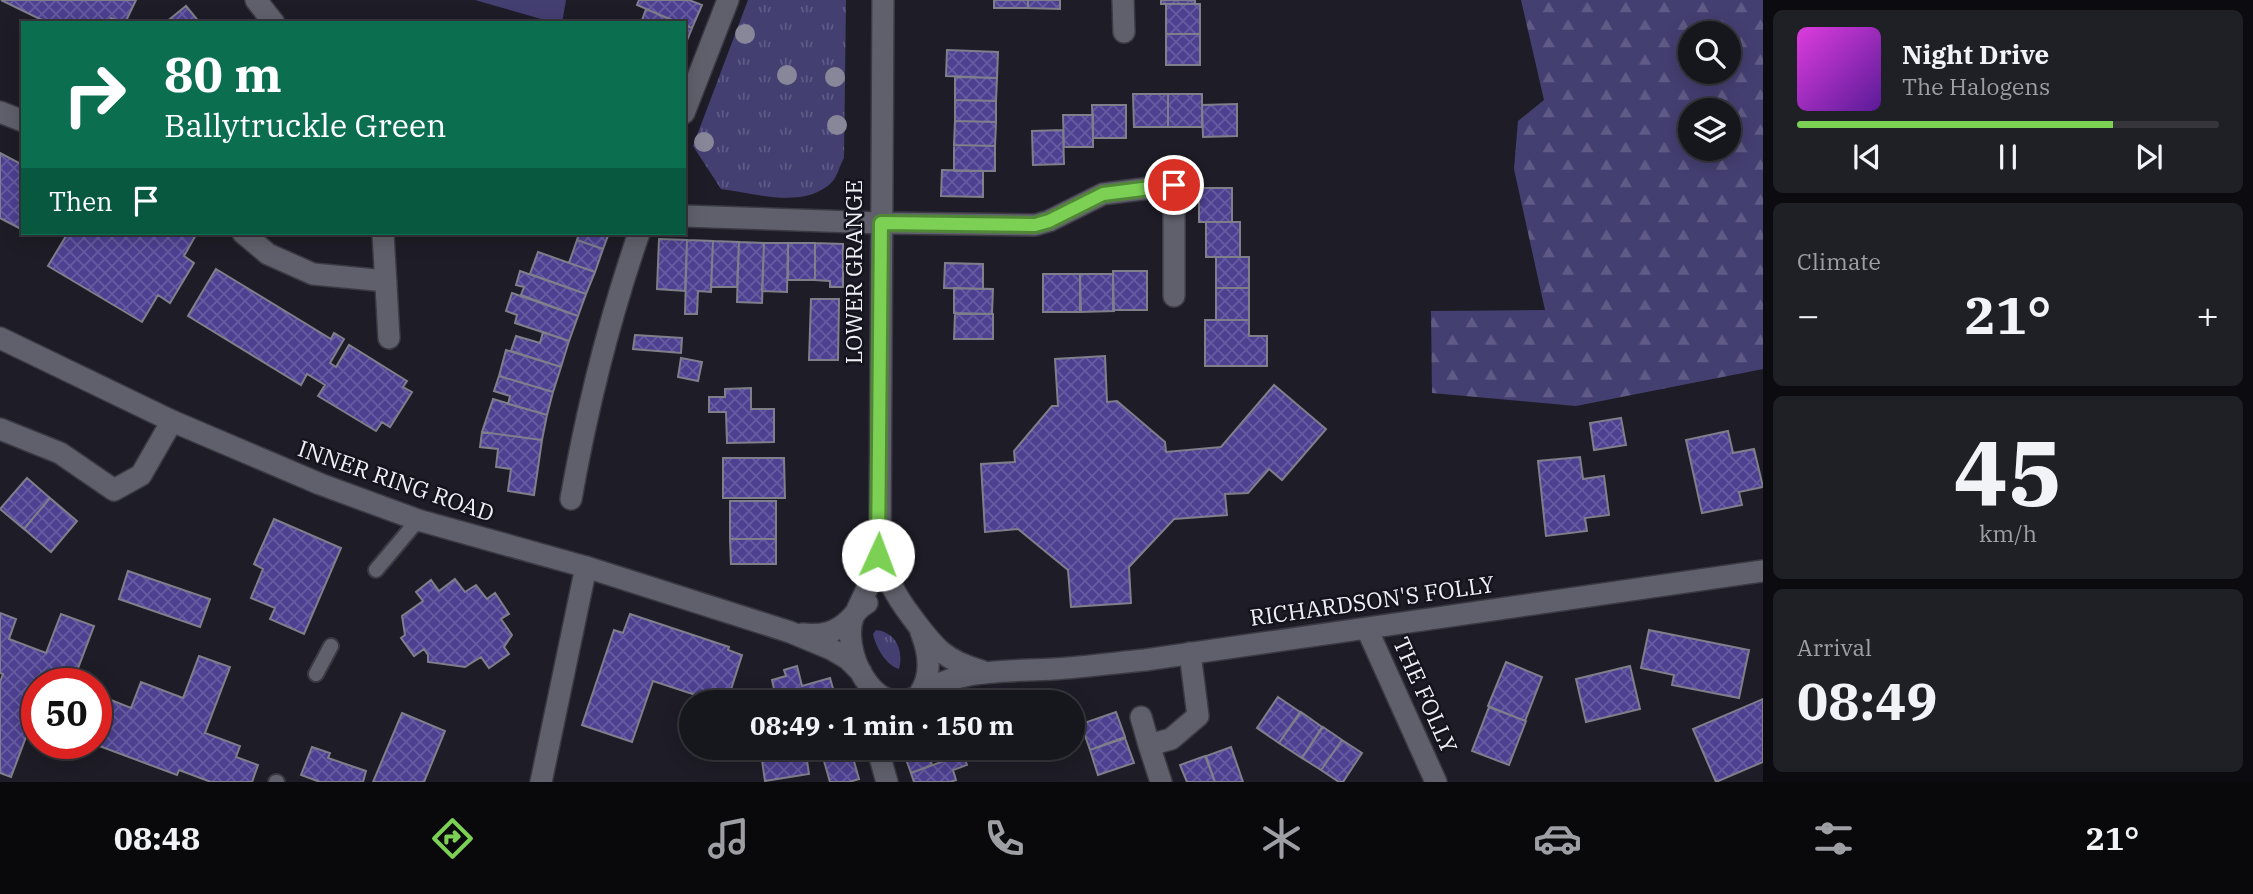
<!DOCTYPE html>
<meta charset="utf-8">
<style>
body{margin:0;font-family:"IBM Plex Serif",serif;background:#1f1f26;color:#f1f3f6;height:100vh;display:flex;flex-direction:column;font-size:26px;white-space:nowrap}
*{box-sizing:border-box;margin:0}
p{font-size:23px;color:#9e9fa4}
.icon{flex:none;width:38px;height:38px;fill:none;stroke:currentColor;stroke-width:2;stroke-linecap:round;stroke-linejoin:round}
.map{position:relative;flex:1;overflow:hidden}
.side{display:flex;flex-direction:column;gap:10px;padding:10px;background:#0c0c10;width:490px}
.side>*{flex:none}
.top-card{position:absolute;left:21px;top:21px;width:665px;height:214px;border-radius:0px;box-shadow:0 4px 18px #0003,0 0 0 2px #35353b;background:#0b6e4f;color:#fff;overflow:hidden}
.buttons{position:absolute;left:1678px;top:21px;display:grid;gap:14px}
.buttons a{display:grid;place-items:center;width:63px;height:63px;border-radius:50%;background:#16161d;box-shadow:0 4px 18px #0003,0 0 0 2px #35353b;font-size:35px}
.speed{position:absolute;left:21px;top:668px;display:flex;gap:14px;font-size:35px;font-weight:700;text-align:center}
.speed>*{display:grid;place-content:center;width:91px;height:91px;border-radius:50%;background:#16161d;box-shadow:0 4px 18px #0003,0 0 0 2px #35353b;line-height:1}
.speed .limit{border:10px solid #d22;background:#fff;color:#111}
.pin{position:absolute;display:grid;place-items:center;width:60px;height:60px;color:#fff;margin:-30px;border:4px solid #fff;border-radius:50%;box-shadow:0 2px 7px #0007}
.me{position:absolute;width:77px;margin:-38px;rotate:2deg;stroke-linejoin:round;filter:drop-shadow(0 0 5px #0008)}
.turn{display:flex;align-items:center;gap:24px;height:147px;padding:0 28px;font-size:32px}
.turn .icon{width:91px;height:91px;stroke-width:2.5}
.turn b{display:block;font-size:49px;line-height:60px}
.then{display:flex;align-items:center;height:66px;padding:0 28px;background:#0003;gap:14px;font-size:26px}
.big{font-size:52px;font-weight:700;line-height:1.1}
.side .widget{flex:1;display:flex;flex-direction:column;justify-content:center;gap:10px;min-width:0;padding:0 24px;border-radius:10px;background:#1f1f26}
.side .dial{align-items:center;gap:0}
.dial b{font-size:91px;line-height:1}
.song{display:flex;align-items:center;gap:21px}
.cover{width:84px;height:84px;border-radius:10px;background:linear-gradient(135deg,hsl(300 70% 55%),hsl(270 70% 35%))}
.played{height:7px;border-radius:4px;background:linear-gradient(90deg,#7cd155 75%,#35353b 75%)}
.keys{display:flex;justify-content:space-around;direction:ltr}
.heat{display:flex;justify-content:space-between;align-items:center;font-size:38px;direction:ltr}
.trip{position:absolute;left:679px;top:690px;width:406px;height:70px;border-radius:35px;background:#16161d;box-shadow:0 4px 18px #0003,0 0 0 2px #35353b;font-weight:700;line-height:70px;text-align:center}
.menu{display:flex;height:112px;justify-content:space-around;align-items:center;background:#09090c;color:#9e9fa4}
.menu .icon{width:49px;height:49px}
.menu .selected{color:#7cd155}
.menu b{font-size:32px;color:#f1f3f6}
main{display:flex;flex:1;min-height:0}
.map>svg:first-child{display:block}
.grass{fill:url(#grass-tufts)}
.forest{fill:url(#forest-firs);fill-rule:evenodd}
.pitch{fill:#443f71}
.building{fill:url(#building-cross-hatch);stroke:#7f7f8c;stroke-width:2}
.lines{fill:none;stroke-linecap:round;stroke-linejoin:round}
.service-casing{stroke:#3b3a43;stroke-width:18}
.minor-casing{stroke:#3b3a43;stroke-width:24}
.tertiary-casing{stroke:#3b3a43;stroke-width:24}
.secondary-casing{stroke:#3b3a43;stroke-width:24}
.service{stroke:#60606c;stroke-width:14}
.minor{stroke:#60606c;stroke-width:21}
.tertiary{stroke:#60606c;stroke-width:21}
.secondary{stroke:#60606c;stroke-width:21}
.tree{fill:#888799}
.route-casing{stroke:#518837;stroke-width:18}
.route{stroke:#7cd155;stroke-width:12}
.labels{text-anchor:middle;stroke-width:5;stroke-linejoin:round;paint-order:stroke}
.street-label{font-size:23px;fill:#efeff6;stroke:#15141e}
</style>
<main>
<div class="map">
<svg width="1763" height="782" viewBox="0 0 1763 782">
<defs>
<pattern id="grass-tufts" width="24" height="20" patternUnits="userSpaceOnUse" patternTransform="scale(1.75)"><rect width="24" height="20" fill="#443f71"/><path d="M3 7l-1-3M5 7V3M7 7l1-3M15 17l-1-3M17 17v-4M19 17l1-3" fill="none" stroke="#5f5b86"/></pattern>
<pattern id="forest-firs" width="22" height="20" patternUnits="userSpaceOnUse" patternTransform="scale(1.75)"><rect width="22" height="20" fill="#443f71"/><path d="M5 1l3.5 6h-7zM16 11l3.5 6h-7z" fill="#5f5b86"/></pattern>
<pattern id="building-cross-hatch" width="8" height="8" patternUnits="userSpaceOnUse" patternTransform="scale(1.75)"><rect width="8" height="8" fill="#4d4091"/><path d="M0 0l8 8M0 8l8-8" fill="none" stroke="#675ca1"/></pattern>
</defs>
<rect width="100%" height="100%" fill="#1e1d27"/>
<path class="grass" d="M748,0H846L844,158C840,165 837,177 832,182C804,210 755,193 721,189L693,146Z
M876,630C896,632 904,651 899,669C886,665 876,648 873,634Z"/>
<path class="forest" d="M1521,0H1763V369L1576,406L1432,393L1431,311L1545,310L1514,169L1518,121L1544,100ZM1690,33H1729V72H1690ZM1690,110H1729V149H1690Z"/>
<path class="pitch" d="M475,0H566L562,23H555Z"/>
<path class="building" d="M1,0H136L125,23L111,18L108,23H48Z
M639,0H689L702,5L692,28L684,25V23H679L637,5Z
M994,0H1028V8H994Z
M1028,0H1060V9L1028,8Z
M1161,0H1195V4H1161Z
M1166,4H1200V34H1166Z
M186,6L200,23H165Z
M646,9L679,23H641Z
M684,25L692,28L684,48Z
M1166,34H1200V65H1166Z
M947,50L998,52L997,78L946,76Z
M955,77L997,78L996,101L955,100Z
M1133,94H1168V127H1134Z
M1168,94H1202V127H1168Z
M955,100L996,101V122L955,121Z
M1237,104V136L1203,137L1202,105Z
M1092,105H1126V138H1093Z
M1063,115H1093V147H1064Z
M955,121L996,122L995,146L954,145Z
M1063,130L1064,164L1033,165L1032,131Z
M954,145L995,146V171H954Z
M0,153L23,165V230L0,218Z
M942,170L983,171V197L941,196Z
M1199,188H1232V222H1199Z
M1206,222H1240V257H1206Z
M61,233H197L184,256L194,263L170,303L158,295L142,322L48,266L66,236Z
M575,233H609L603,249L577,240L579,234Z
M659,239L687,240L685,291L657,289Z
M577,240L603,249L595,272L569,263Z
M687,240L713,241L711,292L698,291L697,314H685Z
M713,241L739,242L737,287H711Z
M739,242L764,243L762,303L737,302Z
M764,243H788L787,292L762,291Z
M788,243H815V280H788Z
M815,243L843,244V287H830V281L815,280Z
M538,252L595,272L586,294L530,274Z
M1216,257H1249V288H1216Z
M945,263L983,264V289L944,288Z
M216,269L331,339L334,333L344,339L330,363L336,367L349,345L407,381L403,387L412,392L390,427L382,422L376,431L318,396L325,385L307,374L301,385L188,316Z
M520,271L586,294L578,316L521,295L524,287L516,285Z
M1113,271H1147V310H1113Z
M1043,274H1080V312H1043Z
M1080,274H1113L1114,311L1081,312Z
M954,288L993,289L992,314L954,313Z
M1216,288H1249V320H1216Z
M512,293L578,316L569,341L515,323L517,315L506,311Z
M811,299H839L838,360H809Z
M955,314H993V339H954Z
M1205,320H1249V336H1267V366H1205Z
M543,332L569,341L561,367L511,351L516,336L540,343Z
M635,335L682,338L681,353L633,349Z
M506,350L561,367L553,392L499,376Z
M1105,356L1107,402L1117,401L1165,442L1166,452L1221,447L1274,385L1326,429L1282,480L1269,469L1248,493L1225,494L1227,515L1174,519L1129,567L1131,603L1071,607L1068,570L1018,529L985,532L981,464L1015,462L1014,451L1052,406H1058L1055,359Z
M681,358L702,362L698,381L678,377Z
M499,376L553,392L547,415L508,404L510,396L494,391Z
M751,388V409H774V442L727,443L726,412H709V397H725V389Z
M493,399L547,415L542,440L482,432Z
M1621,418L1626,445L1594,450L1590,423Z
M1728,431L1733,453L1754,449L1763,487L1739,492L1742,505L1702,513L1686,440Z
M482,432L542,440L534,495L508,491L511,469L496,467L498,449L480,447Z
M1580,457L1583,479L1604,476L1609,515L1585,518L1587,531L1546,536L1538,461Z
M723,458H784L785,498H723Z
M27,478L50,498L24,529L0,509Z
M50,498L77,521L51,552L24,529Z
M730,501H776V539H730Z
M274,519L341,548L304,634L270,619L275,608L251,598L263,569L254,564Z
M730,539H776V564H731Z
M128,571L210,599L200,627L119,599Z
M455,579L465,592L476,585L487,599L495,593L509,614L501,619L512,635L504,647L509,654L489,668L481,657L465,667L428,662V655L424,649L414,656L401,638L405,635L402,616L423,601L416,592L431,580L439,591Z
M0,613L16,619L9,639L46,653L61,614L94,626L77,671L88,675L85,684H37V722L32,721L11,777L0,773V682L3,674L0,673Z
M630,614L729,647L728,650L742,655L727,702H717L653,681L632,742L582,725L614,630L623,633Z
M1649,630L1749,650L1739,698L1672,685L1674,675L1641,668Z
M199,656L230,667L205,733L240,746L236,757L258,765L252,782H211L179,770L177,775L94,744H96V694L131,708L141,682L183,698Z
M1506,662L1542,677L1525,721L1488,706Z
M797,666L802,686L830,678L836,699L825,702H809L807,694L777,702L772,680L786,676L784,670Z
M1630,666L1640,709L1586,722L1576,679Z
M1278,697L1300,712L1279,743L1257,728Z
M1763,699V762L1716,782L1693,729Z
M1489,707L1526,721L1509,765L1472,751Z
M1116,712L1125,737L1090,750L1081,724Z
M1301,712L1322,727L1302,758L1279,743Z
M402,713L445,731L424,782H373Z
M1323,727L1342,740L1321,770L1302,758Z
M1125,738L1134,763L1098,775L1090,750Z
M1342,740L1362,753L1343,782H1339L1321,770Z
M312,747L330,753L328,758L366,771L363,782H320L301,775Z
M760,747H805L809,774L765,781Z
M820,747H850L859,779L849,782H830Z
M926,747L932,765L911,773L902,748Z
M1231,747L1243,782H1215L1206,756Z
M963,754L967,765L953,770L956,780L950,782H914L911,773Z
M1205,756L1215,782H1187L1180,765Z"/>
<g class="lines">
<defs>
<path id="service" d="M376,570L418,520
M316,674L331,646
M276,782H277"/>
<path id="minor" d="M256,0L274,23
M1123,0L1124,32
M0,112L23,121
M684,113L728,0
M684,216L881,223L1035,225L1049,221L1103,194L1174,185V168
M243,233L268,254L313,274L386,281
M383,233L389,338
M1174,296V185
M0,429L60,453L114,490L141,475L172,421
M571,499C587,408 609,320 639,233
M1367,629L1436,782
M1141,717L1149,745
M1161,782L1149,745L1171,739L1198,716L1190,653"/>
<path id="tertiary" d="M541,782L586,567"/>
<path id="secondary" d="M0,338L172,421L320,484L418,520L586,567L790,632L831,649L848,659L861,672
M881,553C885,577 896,596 911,616C934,647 943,660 982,671
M857,610L873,576L880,544L883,0
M854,615C839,648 874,721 916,697
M802,634C821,636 837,633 850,619C856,613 859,607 867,603
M920,693C932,675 929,652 921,632
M910,702C950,667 1005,672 1054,669C1084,667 1115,663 1145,660L1763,571
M877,747L887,782"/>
</defs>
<use href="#service" class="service-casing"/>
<use href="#minor" class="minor-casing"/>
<use href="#tertiary" class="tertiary-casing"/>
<use href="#secondary" class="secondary-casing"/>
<use href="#service" class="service"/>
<use href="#minor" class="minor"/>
<use href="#tertiary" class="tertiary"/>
<use href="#secondary" class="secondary"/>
</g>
<g class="tree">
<circle cx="745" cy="34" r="10"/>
<circle cx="787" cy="75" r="10"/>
<circle cx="835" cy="77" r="10"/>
<circle cx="837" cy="125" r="10"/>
<circle cx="704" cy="142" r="10"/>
</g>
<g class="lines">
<defs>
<path id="route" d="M878,555L881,223L1035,225L1049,221L1103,194L1174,185"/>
</defs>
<use href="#route" class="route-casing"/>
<use href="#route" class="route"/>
</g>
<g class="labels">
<g class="street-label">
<text transform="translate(854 272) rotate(-90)" y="8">LOWER GRANGE</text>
<text transform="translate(396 481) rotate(19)" y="8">INNER RING ROAD</text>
<text transform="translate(1372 601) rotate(-8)" y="8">RICHARDSON'S FOLLY</text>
<text transform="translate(1425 695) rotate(66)" y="8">THE FOLLY</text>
</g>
</g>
</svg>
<div class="buttons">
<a><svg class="icon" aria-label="search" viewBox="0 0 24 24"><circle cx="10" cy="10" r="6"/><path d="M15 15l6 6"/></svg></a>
<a><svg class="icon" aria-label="layers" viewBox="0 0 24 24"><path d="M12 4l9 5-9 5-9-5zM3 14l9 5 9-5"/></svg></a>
</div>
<div class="speed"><div class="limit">50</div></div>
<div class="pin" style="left:1174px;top:185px;background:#d93025"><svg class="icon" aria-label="arrive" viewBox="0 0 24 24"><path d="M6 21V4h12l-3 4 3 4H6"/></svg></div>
<svg class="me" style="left:878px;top:555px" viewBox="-20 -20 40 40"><circle r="19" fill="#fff"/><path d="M0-13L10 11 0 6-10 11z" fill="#7cd155"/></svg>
<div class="trip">08:49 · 1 min · 150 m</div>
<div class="top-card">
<div class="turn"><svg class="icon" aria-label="right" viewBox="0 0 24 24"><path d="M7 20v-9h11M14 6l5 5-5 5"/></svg><div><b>80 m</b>Ballytruckle Green</div></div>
<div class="then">Then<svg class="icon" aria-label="arrive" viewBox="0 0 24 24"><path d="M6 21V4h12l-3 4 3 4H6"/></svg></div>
</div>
</div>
<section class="side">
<div class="widget">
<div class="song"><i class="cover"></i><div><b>Night Drive</b><p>The Halogens</p></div></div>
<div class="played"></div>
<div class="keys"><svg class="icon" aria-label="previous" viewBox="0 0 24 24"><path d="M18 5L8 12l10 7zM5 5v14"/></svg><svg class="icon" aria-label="pause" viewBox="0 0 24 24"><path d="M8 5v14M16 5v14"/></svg><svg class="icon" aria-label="next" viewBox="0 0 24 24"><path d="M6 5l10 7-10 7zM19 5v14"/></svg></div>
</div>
<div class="widget"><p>Climate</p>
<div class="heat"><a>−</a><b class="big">21°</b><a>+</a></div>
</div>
<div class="widget dial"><b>45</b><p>km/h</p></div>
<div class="widget"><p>Arrival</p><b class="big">08:49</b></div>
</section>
</main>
<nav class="menu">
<b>08:48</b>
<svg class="icon selected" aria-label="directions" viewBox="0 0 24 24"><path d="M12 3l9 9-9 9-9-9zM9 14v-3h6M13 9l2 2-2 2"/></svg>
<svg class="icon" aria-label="music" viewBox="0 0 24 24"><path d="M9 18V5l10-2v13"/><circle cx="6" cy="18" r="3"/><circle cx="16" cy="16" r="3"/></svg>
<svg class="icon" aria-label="phone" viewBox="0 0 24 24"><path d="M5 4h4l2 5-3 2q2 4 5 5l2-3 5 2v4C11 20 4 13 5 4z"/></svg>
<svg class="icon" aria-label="climate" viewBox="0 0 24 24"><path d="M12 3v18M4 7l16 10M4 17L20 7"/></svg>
<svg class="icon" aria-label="car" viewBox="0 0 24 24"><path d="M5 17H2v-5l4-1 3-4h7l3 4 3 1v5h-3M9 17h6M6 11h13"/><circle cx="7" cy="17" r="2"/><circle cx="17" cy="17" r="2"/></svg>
<svg class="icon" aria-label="filters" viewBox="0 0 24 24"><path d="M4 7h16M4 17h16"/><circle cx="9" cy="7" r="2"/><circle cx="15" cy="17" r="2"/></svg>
<b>21°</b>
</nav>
